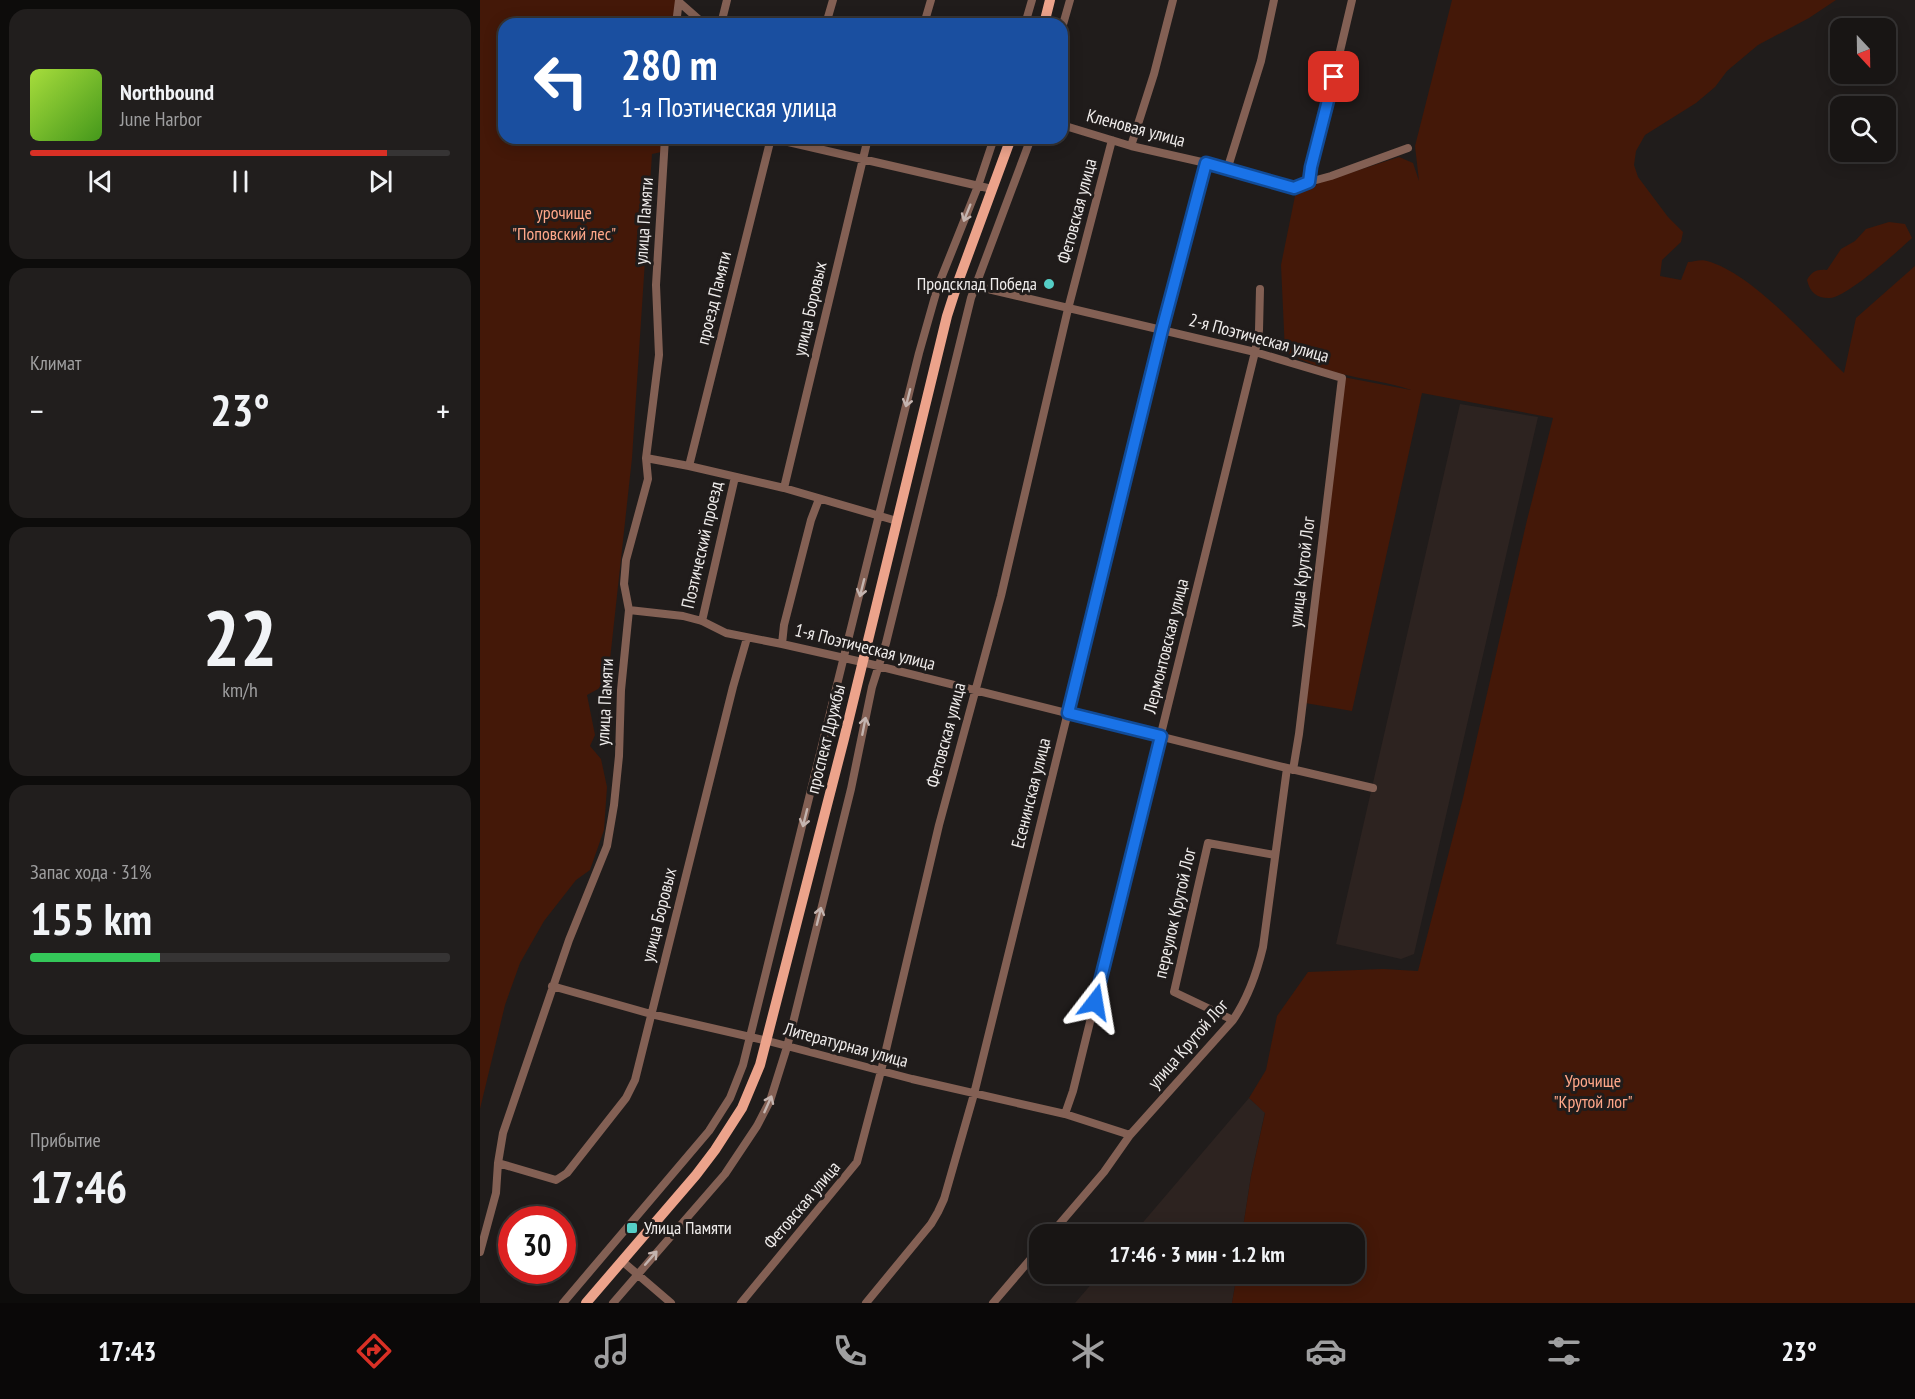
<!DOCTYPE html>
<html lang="ru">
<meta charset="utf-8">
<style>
body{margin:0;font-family:"PT Sans Narrow",sans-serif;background:#211e1d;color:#f1f3f6;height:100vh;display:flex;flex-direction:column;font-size:22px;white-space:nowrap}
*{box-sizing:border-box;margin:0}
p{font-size:20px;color:#9f9fa0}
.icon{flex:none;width:33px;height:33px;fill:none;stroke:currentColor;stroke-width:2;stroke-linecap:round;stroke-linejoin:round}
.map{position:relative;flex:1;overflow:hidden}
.panel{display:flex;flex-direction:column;gap:9px;padding:9px;background:#0d0c0b;width:480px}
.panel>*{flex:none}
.hud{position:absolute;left:18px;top:18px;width:570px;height:126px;border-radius:18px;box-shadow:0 3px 15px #0003,0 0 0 2px #363434;background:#1a4fa0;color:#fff;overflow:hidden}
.needle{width:39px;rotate:158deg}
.buttons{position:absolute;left:1350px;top:18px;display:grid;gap:12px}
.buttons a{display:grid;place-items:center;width:66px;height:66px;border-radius:12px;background:#181514;box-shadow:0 3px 15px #0003,0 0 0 2px #363434;font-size:30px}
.speed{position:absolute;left:18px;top:1206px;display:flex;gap:12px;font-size:30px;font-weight:700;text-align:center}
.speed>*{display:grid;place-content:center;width:78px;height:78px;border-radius:50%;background:#181514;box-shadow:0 3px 15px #0003,0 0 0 2px #363434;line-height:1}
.speed .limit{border:9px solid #d22;background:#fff;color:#111}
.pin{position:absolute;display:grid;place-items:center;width:51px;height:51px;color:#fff;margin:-26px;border-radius:12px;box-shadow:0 3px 9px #0006}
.me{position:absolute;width:66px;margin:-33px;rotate:14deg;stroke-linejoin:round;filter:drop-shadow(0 0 4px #0008)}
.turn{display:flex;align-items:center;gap:21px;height:126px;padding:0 24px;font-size:27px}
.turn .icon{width:78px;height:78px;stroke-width:2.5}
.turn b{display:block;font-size:42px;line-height:51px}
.big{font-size:45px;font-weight:700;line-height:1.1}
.panel .widget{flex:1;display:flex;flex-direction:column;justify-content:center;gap:9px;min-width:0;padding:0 21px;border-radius:18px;background:#211e1d}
.panel .dial{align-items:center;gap:0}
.dial b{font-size:78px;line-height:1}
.song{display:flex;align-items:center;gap:18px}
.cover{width:72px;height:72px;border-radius:9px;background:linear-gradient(135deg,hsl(80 70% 55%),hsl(100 70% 35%))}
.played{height:6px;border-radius:3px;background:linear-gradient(90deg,#d93025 85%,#363434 85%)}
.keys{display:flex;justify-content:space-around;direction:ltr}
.heat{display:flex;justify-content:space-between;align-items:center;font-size:33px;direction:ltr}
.charge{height:9px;border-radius:4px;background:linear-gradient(90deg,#34c759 31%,#363434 0)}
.trip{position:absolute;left:549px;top:1224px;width:336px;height:60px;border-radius:18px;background:#181514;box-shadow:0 3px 15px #0003,0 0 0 2px #363434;font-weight:700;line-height:60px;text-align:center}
.tabs{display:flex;height:96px;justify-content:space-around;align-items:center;background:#0a0808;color:#9f9fa0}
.tabs .icon{width:42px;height:42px}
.tabs .active{color:#d93025}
.tabs b{font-size:27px;color:#f1f3f6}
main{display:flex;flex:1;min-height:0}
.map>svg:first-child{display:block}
.built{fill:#2d2320}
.green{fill:#441808}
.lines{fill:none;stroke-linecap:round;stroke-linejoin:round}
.minor{stroke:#836054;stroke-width:8}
.major{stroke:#eca38b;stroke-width:10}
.oneway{stroke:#c4b4af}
.route-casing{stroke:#114b97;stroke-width:15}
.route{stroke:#1a73e8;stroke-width:10}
.poi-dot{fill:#55cec6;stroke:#201c1b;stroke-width:2}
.labels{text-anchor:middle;stroke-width:6;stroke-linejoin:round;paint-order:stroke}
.street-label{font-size:18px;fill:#efeceb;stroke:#201c1b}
.park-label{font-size:18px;fill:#ffa789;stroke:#201c1b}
.poi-label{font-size:18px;fill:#efeceb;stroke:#201c1b;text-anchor:end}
</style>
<main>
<section class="panel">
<div class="widget">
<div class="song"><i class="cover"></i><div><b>Northbound</b><p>June Harbor</p></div></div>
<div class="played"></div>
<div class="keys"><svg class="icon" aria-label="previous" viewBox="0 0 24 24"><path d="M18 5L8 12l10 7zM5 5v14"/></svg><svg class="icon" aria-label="pause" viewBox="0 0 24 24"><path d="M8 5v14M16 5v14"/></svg><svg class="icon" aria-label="next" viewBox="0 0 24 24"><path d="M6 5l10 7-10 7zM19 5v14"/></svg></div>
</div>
<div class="widget"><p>Климат</p>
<div class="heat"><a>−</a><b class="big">23°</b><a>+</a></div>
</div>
<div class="widget dial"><b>22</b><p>km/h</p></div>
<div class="widget"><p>Запас хода · 31%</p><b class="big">155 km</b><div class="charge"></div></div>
<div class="widget"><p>Прибытие</p><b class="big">17:46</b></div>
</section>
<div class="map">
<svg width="1435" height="1303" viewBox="0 0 1435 1303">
<rect width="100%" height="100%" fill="#201c1b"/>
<path class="built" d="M980,404L1058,417L934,954L921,959L856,944Z
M769,1098L785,1112L771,1176L762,1234H653Z
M620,1274H757L752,1303H595Z"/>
<path class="green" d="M0,0H197L195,24H24V138H187L186,151L172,154L152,458L128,678L118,689L107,695L115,735L110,746L121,759L127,787L124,830L110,870L96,880L64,921L40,963L25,1005L0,1109Z
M972,0H1356L1329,18L1278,45L1247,71L1235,87L1216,103L1165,135L1156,151L1154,165L1158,177L1188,217L1203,232L1201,242L1182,260L1180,276L1201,280L1208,262C1214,262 1221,259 1227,261C1272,273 1330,340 1364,373L1376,318L1435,266V1303H752L757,1274H874V1234H762L771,1176L785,1113L769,1098L786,1070L797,1016L828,972L903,969L938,971L983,798L1047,520L1073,418L942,393L872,711L825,703L863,377L931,390C909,382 885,380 862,374C842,369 823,361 805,352L801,265L815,196L839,183L919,157L933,163L939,181L935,146Z
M1409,222L1425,224L1432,238C1418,251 1365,299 1349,298C1336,298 1330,292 1327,280C1332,271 1337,269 1347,270L1361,249L1375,241L1386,229Z"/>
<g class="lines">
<path class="minor" d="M199,2L224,24
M196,24L199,0
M241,24L247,0
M346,24L353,0
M444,24L451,0
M545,24L552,0
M582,28L590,0
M582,125L651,146L726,163L814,188L829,182L851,176L928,148
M291,138L512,189
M651,146L674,74L693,0
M747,170L781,61L794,0
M829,182L831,167L840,136L872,0
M478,282L775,352L862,378L819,734L813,770
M166,458L209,466L304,488L417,521
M209,466L291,138
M304,488L388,138
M149,610L203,616L222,621L246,633L302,644L382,662L807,768L893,788
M222,621L255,477
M302,644L304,625L331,520L339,499
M72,986L171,1014L288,1041L432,1079L585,1114L650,1135
M753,1020L694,992L728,843L795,855
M585,1114L593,1091L775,352L779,330L780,289
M18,1163L76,1180L87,1173L146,1098L155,1080L253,687L267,638
M571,1234L624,1172L650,1135L753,1020C768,998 777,972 783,947L807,768
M0,1252L16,1193L18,1163L23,1133L89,940L127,846L134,805L139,756L141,690L149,610L144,584L146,560L168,479L166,458L179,355L176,285L185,138
M142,1261L191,1303
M83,1303L229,1131L250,1098L263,1065L439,353L458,286L498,186L514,138
M133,1303L245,1174L277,1126L290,1101L307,1047L371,789L392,687L406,643L491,298L551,138
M261,1303L377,1162L401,1071L459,825L521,596L588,309L632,140
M386,1303L451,1224L458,1212L464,1199L494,1094L682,330L726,163
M513,1303L560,1248"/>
<path class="major" d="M564,24L570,0
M106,1303L216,1175L235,1150L262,1108L280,1065L364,739L467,316L478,282L531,138"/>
</g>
<defs><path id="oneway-shaft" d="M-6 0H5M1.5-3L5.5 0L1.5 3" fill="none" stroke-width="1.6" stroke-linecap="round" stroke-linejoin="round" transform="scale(1.5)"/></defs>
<g class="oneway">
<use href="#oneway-shaft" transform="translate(487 213) rotate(112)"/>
<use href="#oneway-shaft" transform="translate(428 398) rotate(104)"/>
<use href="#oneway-shaft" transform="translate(382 588) rotate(104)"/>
<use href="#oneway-shaft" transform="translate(384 726) rotate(-79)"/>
<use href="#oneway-shaft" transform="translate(325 818) rotate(104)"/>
<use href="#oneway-shaft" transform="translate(339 916) rotate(-76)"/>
<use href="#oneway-shaft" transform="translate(288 1104) rotate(-66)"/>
<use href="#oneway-shaft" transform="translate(171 1258) rotate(-49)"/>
</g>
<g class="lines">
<defs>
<path id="route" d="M615,1002L681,736L588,713L682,330L726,163L814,188L829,182L831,167L854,77"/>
</defs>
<use href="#route" class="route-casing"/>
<use href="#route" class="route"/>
</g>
<g class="poi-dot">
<circle cx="569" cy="284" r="6"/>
<rect x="146" y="1222" width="12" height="12" rx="3"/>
</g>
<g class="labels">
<g class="street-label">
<text transform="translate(656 128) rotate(15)" y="6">Кленовая улица</text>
<text transform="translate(597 211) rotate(-75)" y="6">Фетовская улица</text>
<text transform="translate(164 221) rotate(-86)" y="6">улица Памяти</text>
<text transform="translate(234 298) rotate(-76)" y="6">проезд Памяти</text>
<text transform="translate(330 309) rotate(-77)" y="6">улица Боровых</text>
<text transform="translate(779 338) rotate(15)" y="6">2-я Поэтическая улица</text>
<text transform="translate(222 545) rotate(-77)" y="6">Поэтический проезд</text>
<text transform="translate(822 572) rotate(-83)" y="6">улица Крутой Лог</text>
<text transform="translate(686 646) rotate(-76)" y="6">Лермонтовская улица</text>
<text transform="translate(385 647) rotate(14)" y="6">1-я Поэтическая улица</text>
<text transform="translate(125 702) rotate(-87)" y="6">улица Памяти</text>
<text transform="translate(466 735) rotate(-75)" y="6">Фетовская улица</text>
<text transform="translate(346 739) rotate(-76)" y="6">проспект Дружбы</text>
<text transform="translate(551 793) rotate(-76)" y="6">Есенинская улица</text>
<text transform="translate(695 913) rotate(-77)" y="6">переулок Крутой Лог</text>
<text transform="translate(179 915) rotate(-76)" y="6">улица Боровых</text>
<text transform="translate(708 1044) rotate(-49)" y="6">улица Крутой Лог</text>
<text transform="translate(366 1045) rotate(15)" y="6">Литературная улица</text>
<text transform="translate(322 1205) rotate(-50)" y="6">Фетовская улица</text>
</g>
<g class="park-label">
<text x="84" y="219">урочище<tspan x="84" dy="21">"Поповский лес"</tspan></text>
<text x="1113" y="1087">Урочище<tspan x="1113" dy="21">"Крутой лог"</tspan></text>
</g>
<g class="poi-label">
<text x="557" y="290">Продсклад Победа</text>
<text x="164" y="1234" text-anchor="start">Улица Памяти</text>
</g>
</g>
</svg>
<div class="buttons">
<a><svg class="needle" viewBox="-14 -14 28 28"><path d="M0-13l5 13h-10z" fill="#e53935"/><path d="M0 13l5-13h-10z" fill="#9f9fa0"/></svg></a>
<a><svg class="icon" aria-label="search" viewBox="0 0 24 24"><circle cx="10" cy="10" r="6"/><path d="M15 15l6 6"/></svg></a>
</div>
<div class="speed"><div class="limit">30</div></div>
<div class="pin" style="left:854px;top:77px;background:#d93025"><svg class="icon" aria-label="arrive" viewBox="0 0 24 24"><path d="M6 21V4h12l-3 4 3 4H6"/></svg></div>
<svg class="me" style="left:615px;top:1002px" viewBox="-20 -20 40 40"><path d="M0-17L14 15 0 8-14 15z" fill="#1a73e8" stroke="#fff" stroke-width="4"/></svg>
<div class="trip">17:46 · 3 мин · 1.2 km</div>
<div class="hud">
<div class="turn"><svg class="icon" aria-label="left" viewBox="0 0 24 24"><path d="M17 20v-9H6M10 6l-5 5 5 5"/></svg><div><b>280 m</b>1-я Поэтическая улица</div></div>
</div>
</div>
</main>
<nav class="tabs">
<b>17:43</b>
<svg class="icon active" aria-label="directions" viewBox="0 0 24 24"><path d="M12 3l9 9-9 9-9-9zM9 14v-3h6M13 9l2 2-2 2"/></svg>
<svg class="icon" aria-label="music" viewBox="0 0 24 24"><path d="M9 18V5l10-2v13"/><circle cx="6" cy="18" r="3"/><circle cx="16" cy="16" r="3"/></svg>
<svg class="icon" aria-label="phone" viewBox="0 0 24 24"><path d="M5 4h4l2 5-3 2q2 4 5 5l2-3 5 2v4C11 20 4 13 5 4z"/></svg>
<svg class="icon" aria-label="climate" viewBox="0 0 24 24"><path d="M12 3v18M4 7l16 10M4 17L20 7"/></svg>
<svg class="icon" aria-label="car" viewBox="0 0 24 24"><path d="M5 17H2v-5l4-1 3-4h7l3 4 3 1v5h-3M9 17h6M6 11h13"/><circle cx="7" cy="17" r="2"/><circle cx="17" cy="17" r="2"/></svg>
<svg class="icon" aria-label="filters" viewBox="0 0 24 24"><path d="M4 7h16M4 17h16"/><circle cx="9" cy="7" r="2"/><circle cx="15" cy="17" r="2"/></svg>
<b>23°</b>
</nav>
